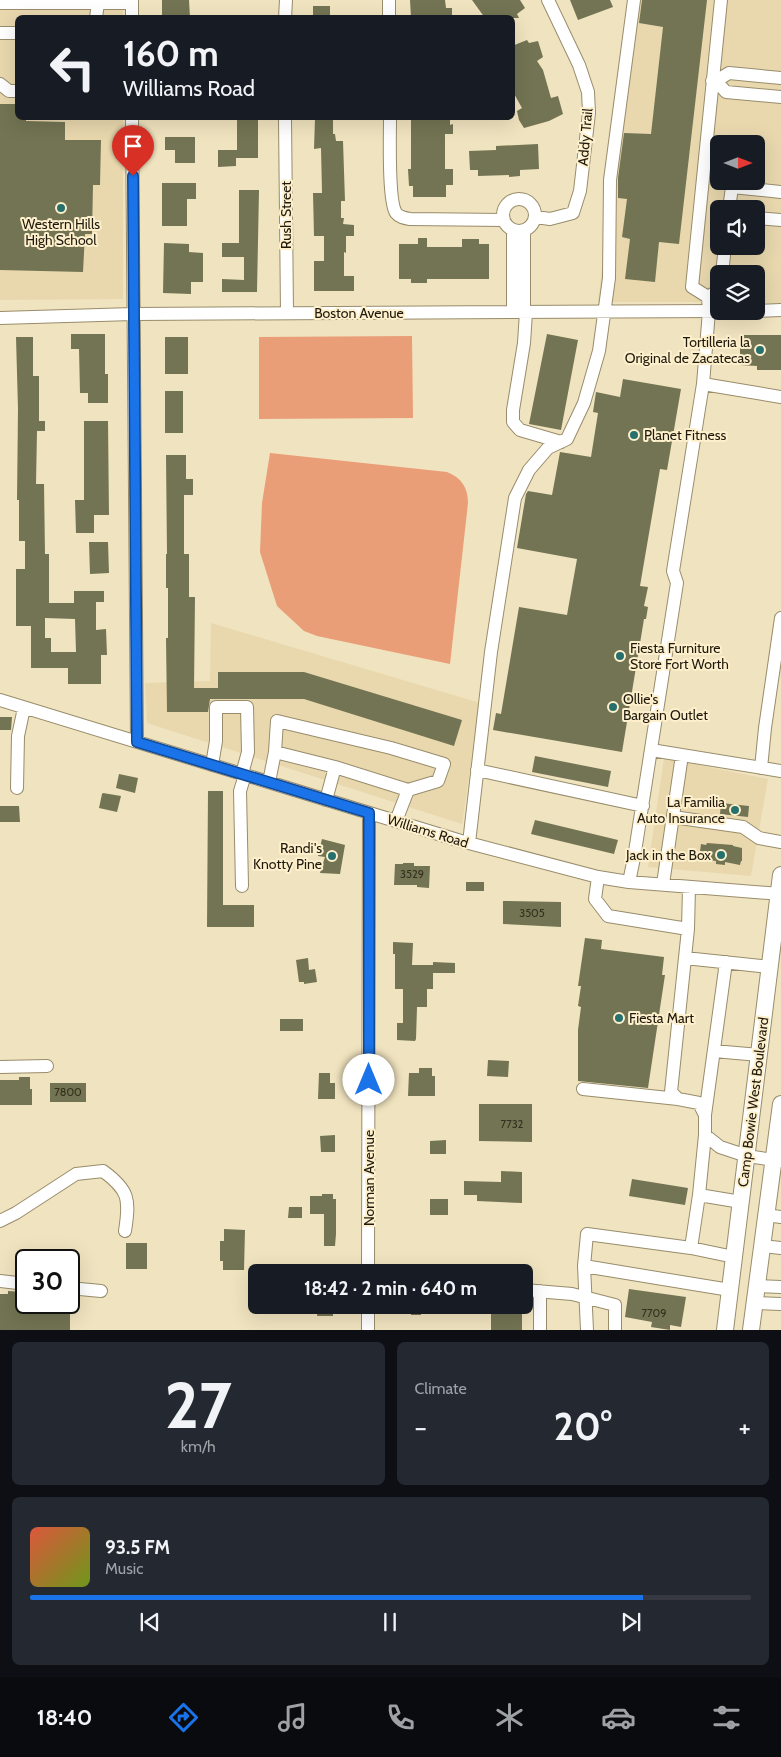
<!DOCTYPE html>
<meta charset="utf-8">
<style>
body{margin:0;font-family:Cabin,sans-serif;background:#242831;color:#f1f3f6;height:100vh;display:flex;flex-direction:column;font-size:19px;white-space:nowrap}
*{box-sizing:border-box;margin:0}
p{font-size:16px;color:#9ea1a6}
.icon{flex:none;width:28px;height:28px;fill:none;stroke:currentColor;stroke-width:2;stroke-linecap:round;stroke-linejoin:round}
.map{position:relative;height:1330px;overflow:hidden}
.sheet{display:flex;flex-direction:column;gap:12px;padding:12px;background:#0d0f14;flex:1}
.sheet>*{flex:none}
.top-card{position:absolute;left:15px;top:15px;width:500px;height:105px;border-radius:8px;box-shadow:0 5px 20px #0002;background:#171b24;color:#f1f3f6;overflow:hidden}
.needle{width:32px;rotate:90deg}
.fabs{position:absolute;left:710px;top:135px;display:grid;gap:10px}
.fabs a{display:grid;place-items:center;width:55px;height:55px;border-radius:8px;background:#171b24;box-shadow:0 5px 20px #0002;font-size:25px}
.speed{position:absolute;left:15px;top:1249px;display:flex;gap:10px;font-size:25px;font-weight:700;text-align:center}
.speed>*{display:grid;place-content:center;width:65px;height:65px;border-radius:50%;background:#171b24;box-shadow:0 5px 20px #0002;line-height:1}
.speed .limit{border:2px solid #111;border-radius:8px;background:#fff;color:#111}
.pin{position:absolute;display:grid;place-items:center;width:42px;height:42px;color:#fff;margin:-51px -21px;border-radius:50% 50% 50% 0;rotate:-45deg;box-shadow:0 0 5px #0007}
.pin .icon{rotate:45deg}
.me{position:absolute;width:55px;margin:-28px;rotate:0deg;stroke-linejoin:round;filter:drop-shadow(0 0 4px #0008)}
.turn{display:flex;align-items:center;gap:18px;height:105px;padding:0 25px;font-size:22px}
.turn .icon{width:65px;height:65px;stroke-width:2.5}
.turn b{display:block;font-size:35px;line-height:42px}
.big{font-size:38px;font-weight:700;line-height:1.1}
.sheet .tile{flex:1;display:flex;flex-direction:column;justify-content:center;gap:8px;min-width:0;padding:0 18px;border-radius:8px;background:#242831}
.sheet .dial{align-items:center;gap:0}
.dial b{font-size:65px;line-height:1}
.song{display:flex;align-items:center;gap:15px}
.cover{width:60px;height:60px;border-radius:8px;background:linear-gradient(135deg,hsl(10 70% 55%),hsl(80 70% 35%))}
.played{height:5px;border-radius:2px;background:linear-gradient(90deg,#1a73e8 85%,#363941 85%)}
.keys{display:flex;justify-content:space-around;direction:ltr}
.heat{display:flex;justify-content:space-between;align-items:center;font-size:28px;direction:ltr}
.sheet .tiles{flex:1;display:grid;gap:12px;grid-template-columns:1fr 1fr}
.tile:last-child{grid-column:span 2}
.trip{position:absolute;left:248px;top:1264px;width:285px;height:50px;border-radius:8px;background:#171b24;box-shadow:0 5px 20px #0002;font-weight:700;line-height:50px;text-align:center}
.dock{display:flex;height:80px;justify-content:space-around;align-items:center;background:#090b0e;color:#9ea1a6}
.dock .icon{width:35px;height:35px}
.dock .active{color:#1a73e8}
.dock b{font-size:22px;color:#f1f3f6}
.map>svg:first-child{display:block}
.built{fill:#e9d8ae;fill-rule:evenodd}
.green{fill:#e99e78}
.building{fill:#737453;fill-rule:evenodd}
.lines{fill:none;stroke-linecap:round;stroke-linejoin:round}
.minor-casing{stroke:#988c6b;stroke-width:14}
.major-casing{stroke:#988c6b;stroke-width:18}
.minor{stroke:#fff;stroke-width:12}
.major{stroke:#fff;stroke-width:16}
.route-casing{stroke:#114b97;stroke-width:12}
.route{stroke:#1a73e8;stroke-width:9}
.poi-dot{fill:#26706e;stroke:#fef0cc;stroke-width:2}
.labels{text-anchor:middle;stroke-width:4;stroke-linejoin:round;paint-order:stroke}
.number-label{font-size:11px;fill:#34301e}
.street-label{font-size:14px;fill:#1f1a0d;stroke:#fef0cc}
.poi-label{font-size:14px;fill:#1f1a0d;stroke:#fef0cc;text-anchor:end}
</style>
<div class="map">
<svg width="781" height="1330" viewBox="0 0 781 1330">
<rect width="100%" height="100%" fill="#f0e3bf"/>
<path class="built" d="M0,0H123V17L18,18V118H123V299L0,300Z
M633,0H781V303H756V274H719V302H598ZM719,144H756V181H719ZM719,209H756V246H719Z
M211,623L480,703L462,824L147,723L145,683L210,681Z
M664,758L768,779L751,876L648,867Z"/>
<path class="green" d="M412,336L413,418L259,419V337Z
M270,453L447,472C462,478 468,488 468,503L450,664L317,636L304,631L277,606L260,552L262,503Z"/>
<path class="building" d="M162,0H189L190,18H162Z
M410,0H445L446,8H452V18H411Z
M472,0H520L525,8L517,14L519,18H485Z
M570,0H610L613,7L578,20Z
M642,0H707L679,244L659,242L655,282L625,279L630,239L622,237L627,199L618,198V178L624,133L651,134L663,27L639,23Z
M313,6H330V18H313Z
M527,40L529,43L538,41L543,57L537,61L543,70L551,98L558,96L563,114L549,121L524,128L519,120L517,111L522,108L512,90V46Z
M0,104H18V118H26V121L65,122V140H101L100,185H93L92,234H85L83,272L0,270Z
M258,118V158H236V166L218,167V150H237V119Z
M315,118H333V134H335L336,141H343L345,201H341V218H344L343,224L354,225V236H346V253L344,252V276H354V291H314V261H324V236H314L313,193H322L321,148L314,149Z
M411,118H450V125L453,124V134H445V169H453V185H446V197H413V186H409L408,169H411Z
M165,137H195V163H175V150H165Z
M538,144L539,169L520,170V176L509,177V175L478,176V170H470L469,151L496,150V146Z
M162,183H196V199H187V226H162Z
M239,190H259L257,292H222V279L244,280V257H222V243H239Z
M418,238H427V247H462V239H479V244H489V279H427V283H411V279H399V244H418Z
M164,243L189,244V252L203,253V282H191V294L163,293Z
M71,334H105V374H108V403H88V393H80L79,349H71Z
M547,334L578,340L561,430L529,424Z
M740,335H781V370H757V366L740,365Z
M16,337H33V376H39V421H45V431H37L36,484H44L45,554H49V603H74V591H104V602H96V630L106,629L107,655H101V684H68V668H31V626H16V569H25V541H19V500H17L18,409ZM45,618L75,619L76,652H51V638H45Z
M165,337H188V374H165Z
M623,379L681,389L667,470L660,469L640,586L648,587L644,606L648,607L646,619H644L622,752L493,730L496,713L501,714L519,607L567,615L577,559L517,548L526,494L528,491L552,495L560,452L591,457L598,413L593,412L596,392L620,397Z
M165,391H183V433H165Z
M84,421H108L109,515H94V533H76L75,500H84Z
M166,455H186V479H193V495H184V554H189V597H195L194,688H218V672H304L462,720L454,746L304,699H210L208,712H167L166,638H168V588H166V554H167Z
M89,542H108L109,573L90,574Z
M0,717H12L11,730H0Z
M535,756L611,771L608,787L532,772Z
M119,774L138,778L135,793L116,788Z
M208,791H223V905H254V927H207Z
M103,793L121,796L117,812L99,808L102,794Z
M721,803L749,806L748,817L720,814Z
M0,806H19L20,822H0Z
M535,820L618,840L614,854L531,834Z
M322,839L345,845L340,874L320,873L325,857L318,856Z
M707,843L733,845V846L742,848V861H741L740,865L725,862V865L716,864V861L699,859L701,844L706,845Z
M403,863H414V866H430L429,888L417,887V885H394L395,864H403Z
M466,882H484V891H466Z
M503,901L561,902V927L503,924Z
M585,938L602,940L601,949L664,957L662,975H665L648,1088L578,1081V1030L581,1007L578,1006L581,986H578Z
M393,942L413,943L412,965H433V962L455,963V973H433V989H427V1007H417L416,1039L415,1041L397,1040V1023H403V989H395V954H393Z
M308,958L309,970L315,969L317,982L304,984V982H299L296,960Z
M280,1019H303V1031H280Z
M488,1060L509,1061L508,1077L487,1076Z
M419,1068H432V1076H435V1096H408L409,1073H419Z
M319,1073H330V1083H335V1099H318Z
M19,1077H30V1089H32V1105H0V1080H19Z
M50,1083H86V1102H50Z
M479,1104H532V1142L479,1141Z
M335,1135V1152H321L320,1136Z
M446,1140V1154H430V1141Z
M501,1171L522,1172V1203L477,1201V1195H464V1181L501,1182Z
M632,1179L688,1188L685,1205L629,1196Z
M322,1194H333V1199H336V1234L335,1246H324V1214H310V1196H322Z
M430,1199H448V1215H430Z
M289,1207H302V1218H288Z
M224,1229L245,1230L244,1270H223V1261H220V1241H224Z
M126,1243H147V1269H126Z
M629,1289L686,1297L681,1327L670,1325V1330L651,1327L652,1322L625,1317Z
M8,1291L23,1292V1305H70V1330H0V1294H8Z
M318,1305H333V1316H317Z
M411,1305H421V1315H411Z
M491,1305H522V1330H491Z"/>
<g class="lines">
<defs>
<path id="minor" d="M132,0V18
M389,0V18
M0,3H132
M96,18L98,3
M285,18L286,0
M0,33H18
M712,81H716L726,92L781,97
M716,81L729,73L781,78
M0,84L9,91H18
M132,118L137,742
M285,118L287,313
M390,118C390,135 388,201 396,213C399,217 404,218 410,219L504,220
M503 215a16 16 0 1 1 32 0a16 16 0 1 1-32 0Z
M729,209L732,187L781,192
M536,217L550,219L573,213L580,191L589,113L588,92L579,65L548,0
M756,218L781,220
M524,231V312
M722,274L725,246
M708,297L719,290
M756,311L781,310
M513,312V230
M526,312L524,343L513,410V422L520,430L561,442
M0,318L133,314L719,311
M703,384L709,311L708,297L692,287L721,0
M0,700L461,841L598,877L629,882L781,894
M651,750L781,771
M275,752L335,767
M212,765L216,741V707H247L248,752L242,774
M761,768L765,728L781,618
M477,770L643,806
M269,782L275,752L277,721L391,748L444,764L438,781L408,790L396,821
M17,788L18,736L24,708
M326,800L335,767L408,790
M673,817L743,827L759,838L781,842
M469,843L491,652L515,498L529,470L548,448L567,439L584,403L599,351L609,278L610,180L634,0
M598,877L595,899L608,916L688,929
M629,882L634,858L677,583L673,571L703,384L781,397
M663,884L682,755
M242,886L240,791L245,775
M689,887L688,929L671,1092L678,1099L699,1103L705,1115V1135L720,1147L747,1156L781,1161
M685,958L770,967
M714,1051L759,1055
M0,1067L47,1066
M583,1089L678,1099
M705,1115L726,962
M705,1135L699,1195L741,1202
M699,1195L691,1248L587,1234L584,1266L730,1290
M766,1215L781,1217
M0,1221L16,1213L76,1174L103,1171C129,1190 130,1199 125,1231
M762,1246L781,1248
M691,1248L734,1257
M584,1266L587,1330
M368,1272L369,813
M0,1281L26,1284
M757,1286L781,1287
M69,1288L101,1291
M524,1290L572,1294L615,1305V1330
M540,1291V1330
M754,1303L781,1304
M368,1330V1305"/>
<path id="major" d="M725,1330L781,875
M751,1330L781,1104"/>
</defs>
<use href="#minor" class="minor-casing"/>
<use href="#major" class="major-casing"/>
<use href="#minor" class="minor"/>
<use href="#major" class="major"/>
</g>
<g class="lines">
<defs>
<path id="route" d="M133,176L137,742L369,813V1080"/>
</defs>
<use href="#route" class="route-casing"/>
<use href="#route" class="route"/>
</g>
<g class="poi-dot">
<circle cx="61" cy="208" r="5"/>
<circle cx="760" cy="350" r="5"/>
<circle cx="634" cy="435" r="5"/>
<circle cx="620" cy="656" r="5"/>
<circle cx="613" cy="707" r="5"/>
<circle cx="735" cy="810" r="5"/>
<circle cx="721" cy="855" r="5"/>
<circle cx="332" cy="856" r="5"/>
<circle cx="619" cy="1018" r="5"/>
</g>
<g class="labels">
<g class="number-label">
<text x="412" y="878">3529</text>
<text x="532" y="917">3505</text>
<text x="68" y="1096">7800</text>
<text x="512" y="1128">7732</text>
<text x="654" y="1317">7709</text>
</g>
<g class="street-label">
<text transform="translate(585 137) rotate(-85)" y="5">Addy Trail</text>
<text transform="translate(286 215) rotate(-90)" y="5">Rush Street</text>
<text x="359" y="318">Boston Avenue</text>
<text transform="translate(428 831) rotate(17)" y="5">Williams Road</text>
<text transform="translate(753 1102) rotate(-83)" y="5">Camp Bowie West Boulevard</text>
<text transform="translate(369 1178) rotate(-90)" y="5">Norman Avenue</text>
</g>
<g class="poi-label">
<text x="61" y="229" text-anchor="middle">Western Hills<tspan x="61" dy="16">High School</tspan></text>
<text x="750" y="347">Tortilleria la<tspan x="750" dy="16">Original de Zacatecas</tspan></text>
<text x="644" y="440" text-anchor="start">Planet Fitness</text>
<text x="630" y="653" text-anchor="start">Fiesta Furniture<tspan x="630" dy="16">Store Fort Worth</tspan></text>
<text x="623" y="704" text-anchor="start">Ollie's<tspan x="623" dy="16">Bargain Outlet</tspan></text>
<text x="725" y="807">La Familia<tspan x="725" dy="16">Auto Insurance</tspan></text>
<text x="322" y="853">Randi's<tspan x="322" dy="16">Knotty Pine</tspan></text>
<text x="711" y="860">Jack in the Box</text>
<text x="629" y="1023" text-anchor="start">Fiesta Mart</text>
</g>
</g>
</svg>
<div class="fabs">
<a><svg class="needle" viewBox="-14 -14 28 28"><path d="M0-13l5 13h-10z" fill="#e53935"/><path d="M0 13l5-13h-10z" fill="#9ea1a6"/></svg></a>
<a><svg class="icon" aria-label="sound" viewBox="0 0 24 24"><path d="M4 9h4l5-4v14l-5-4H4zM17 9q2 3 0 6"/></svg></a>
<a><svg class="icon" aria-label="layers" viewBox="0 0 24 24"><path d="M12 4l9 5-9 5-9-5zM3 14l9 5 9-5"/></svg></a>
</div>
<div class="speed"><div class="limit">30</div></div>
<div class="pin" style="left:133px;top:176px;background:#d93025"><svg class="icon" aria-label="arrive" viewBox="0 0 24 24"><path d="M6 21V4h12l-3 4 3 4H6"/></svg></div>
<svg class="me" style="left:369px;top:1080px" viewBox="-20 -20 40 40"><circle r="19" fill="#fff"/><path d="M0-13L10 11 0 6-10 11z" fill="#1a73e8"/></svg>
<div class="trip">18:42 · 2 min · 640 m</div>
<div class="top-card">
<div class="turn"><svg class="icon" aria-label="left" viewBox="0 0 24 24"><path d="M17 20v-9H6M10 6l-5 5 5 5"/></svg><div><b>160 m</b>Williams Road</div></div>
</div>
</div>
<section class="sheet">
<div class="tiles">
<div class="tile dial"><b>27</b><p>km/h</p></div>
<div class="tile"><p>Climate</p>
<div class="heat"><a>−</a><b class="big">20°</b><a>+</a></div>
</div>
<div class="tile">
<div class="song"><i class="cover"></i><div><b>93.5 FM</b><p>Music</p></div></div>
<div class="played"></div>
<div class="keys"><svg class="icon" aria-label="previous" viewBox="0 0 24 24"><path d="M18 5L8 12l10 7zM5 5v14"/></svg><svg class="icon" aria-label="pause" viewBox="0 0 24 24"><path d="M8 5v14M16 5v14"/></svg><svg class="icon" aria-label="next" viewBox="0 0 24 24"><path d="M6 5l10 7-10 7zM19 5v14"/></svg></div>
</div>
</div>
</section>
<nav class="dock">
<b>18:40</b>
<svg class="icon active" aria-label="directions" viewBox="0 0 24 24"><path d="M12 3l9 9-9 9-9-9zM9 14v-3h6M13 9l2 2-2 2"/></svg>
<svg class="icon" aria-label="music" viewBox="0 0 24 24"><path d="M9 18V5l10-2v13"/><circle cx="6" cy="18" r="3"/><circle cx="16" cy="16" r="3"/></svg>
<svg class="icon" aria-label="phone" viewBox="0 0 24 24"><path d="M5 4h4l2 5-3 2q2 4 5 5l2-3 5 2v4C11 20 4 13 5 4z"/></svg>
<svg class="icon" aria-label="climate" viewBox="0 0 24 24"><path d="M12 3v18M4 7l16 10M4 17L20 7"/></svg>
<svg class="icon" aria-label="car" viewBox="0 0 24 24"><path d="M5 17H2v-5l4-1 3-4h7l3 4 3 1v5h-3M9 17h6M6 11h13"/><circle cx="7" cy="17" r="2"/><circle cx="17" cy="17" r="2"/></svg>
<svg class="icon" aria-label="filters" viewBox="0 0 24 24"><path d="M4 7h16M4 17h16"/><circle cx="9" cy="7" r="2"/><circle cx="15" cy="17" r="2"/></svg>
</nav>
